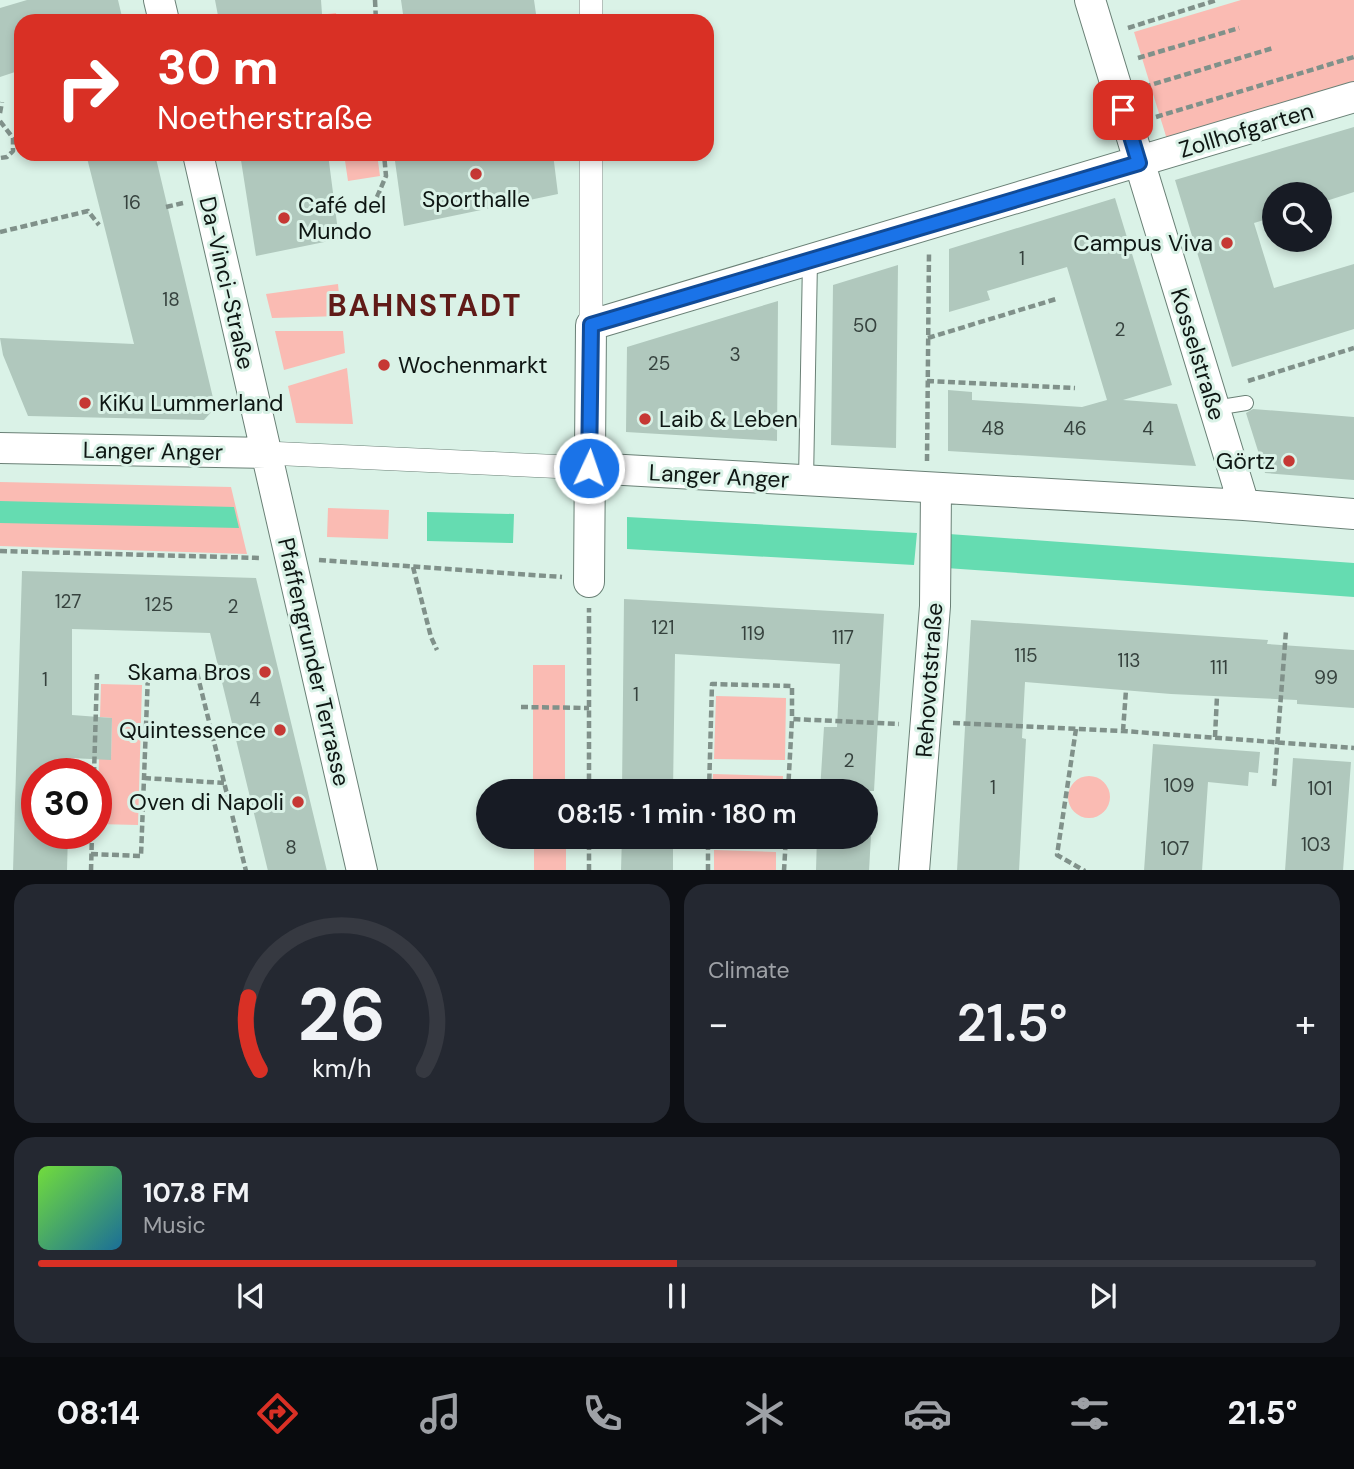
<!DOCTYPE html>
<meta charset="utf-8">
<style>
body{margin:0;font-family:"DM Sans",sans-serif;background:#242831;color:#f1f3f6;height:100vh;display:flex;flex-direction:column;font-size:26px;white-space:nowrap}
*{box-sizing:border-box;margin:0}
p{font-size:23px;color:#9ea1a6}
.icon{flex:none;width:38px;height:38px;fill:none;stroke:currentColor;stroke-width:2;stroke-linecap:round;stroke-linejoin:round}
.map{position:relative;height:870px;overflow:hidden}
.details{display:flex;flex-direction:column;gap:14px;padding:14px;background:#0d0f14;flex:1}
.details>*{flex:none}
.hud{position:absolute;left:14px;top:14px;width:700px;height:147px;border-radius:21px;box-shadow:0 4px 10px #0003;background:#d93025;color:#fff;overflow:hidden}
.tools{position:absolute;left:1262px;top:182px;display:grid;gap:14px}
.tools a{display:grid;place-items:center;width:70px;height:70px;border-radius:50%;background:#171b24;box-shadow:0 4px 10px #0003;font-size:35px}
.speed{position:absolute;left:21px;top:758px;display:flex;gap:14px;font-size:35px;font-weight:700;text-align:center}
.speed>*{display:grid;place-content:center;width:91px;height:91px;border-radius:50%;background:#171b24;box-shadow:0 4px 10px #0003;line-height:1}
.speed .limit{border:10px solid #d22;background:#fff;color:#111}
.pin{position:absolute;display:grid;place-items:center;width:60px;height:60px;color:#fff;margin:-30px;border-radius:14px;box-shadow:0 4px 10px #0006}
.me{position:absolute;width:77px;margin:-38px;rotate:3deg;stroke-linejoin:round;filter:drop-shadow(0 0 5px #0008)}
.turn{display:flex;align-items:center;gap:24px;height:147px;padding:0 28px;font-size:32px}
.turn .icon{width:91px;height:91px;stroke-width:2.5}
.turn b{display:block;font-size:49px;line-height:60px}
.big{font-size:52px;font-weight:600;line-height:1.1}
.details .widget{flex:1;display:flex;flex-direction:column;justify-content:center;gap:10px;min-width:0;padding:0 24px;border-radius:21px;background:#242831}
.details .dial{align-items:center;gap:0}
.dial svg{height:182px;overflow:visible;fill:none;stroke:#363941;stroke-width:7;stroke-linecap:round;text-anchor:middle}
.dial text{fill:#f1f3f6;stroke:none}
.song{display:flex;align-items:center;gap:21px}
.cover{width:84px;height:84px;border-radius:10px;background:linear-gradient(135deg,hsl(100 70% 55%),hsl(200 70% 35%))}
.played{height:7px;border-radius:4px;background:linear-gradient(90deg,#d93025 50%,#363941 50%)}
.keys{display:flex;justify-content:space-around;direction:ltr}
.heat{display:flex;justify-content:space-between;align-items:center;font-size:38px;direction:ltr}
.details .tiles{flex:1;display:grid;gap:14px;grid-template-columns:1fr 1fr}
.widget:last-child{grid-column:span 2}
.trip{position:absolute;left:476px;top:779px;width:402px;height:70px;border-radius:35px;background:#171b24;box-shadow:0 4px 10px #0003;font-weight:600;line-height:70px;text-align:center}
.dock{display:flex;height:112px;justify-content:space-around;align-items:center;background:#090b0e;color:#9ea1a6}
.dock .icon{width:49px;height:49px}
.dock .selected{color:#d93025}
.dock b{font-size:32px;color:#f1f3f6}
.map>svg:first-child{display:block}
.green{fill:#fabbb3}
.water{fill:#65dcb1}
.building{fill:#b0c8bd}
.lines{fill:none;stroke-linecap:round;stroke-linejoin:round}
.service-casing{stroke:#6a8076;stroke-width:16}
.pedestrian-casing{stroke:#6a8076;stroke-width:24}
.minor-casing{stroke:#6a8076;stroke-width:32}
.path{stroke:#80918a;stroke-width:4.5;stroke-dasharray:7 3.5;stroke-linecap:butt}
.service{stroke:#fff;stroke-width:14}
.pedestrian{stroke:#fff;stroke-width:23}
.minor{stroke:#fff;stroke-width:30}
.route-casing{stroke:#114b97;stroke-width:18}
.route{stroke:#1a73e8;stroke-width:12}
.poi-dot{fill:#c63834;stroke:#daf2e7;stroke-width:2.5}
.labels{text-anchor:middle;stroke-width:6;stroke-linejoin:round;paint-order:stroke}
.number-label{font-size:19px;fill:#36423e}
.street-label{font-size:23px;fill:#0e1613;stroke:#daf2e7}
.poi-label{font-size:23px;fill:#0e1613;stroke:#daf2e7;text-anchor:end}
.district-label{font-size:30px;font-weight:bold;letter-spacing:2px;fill:#601b18;stroke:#daf2e7}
</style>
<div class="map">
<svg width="1354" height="871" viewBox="0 0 1354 871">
<rect width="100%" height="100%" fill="#daf2e7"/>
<path class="green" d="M1241,0H1354V90L1169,146L1134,32Z
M336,13L337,21H269Z
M344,154H377L380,176L348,181Z
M338,284L341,316L272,318L266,294Z
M275,331H343L345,353L284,370Z
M347,368L353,424L296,423L288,386Z
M0,482L231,487L247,554L0,546Z
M328,508L389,510L388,539L327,537Z
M533,665H565V791H533Z
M101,684L142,685L138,825L97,824L99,759H111L112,718L100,717Z
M716,696L786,698L785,760L714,759Z
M713,774L783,776L782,791H712Z
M1068 797a21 21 0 1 1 42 0a21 21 0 1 1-42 0Z
M534,837H566V870H534Z
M714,850L776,852V870H714Z"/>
<path class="water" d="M0,501L234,507L239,528L0,523Z
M427,512L514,514L513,543L427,541Z
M627,517L917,533L914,565L627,549Z
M949,534L1354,563V597L946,568Z"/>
<path class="building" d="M27,0H118L123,21H21V70L0,77V8Z
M215,0H321L322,14L269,21H219Z
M401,0H534L537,21H404Z
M1354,127V192L1320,203V194H1274V217L1254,223L1274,288L1354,264V329L1232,367L1175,180Z
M86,154H155L214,402L215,408L204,420L28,416L3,355L0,338L134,344Z
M240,154H328L339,239L256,256Z
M394,154H553L558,194L404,226Z
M1115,198L1172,385L1123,400L1177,404L1196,466L948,451V390L972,392V400L1082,407L1107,400L1067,267L987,291L990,300L949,312V249Z
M898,265L896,448L831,445L833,285Z
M778,301L777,441L626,432L627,347Z
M1253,409L1354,417V480L1265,473L1246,413Z
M22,571L256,578L327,871H268L210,633L72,629V715L112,718L111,760L71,758L70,774H37V833H68L67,871H13Z
M624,599L884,614L874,791H820L824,727H837L840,664L675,654L673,791H622Z
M971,620L1268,640L1267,644L1354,650V708L1297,704V700L1171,694L1025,682L1022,738L1026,739L1019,871H957Z
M1153,744L1260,752L1258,773L1249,772L1248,786L1208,782L1202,871H1144Z
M1293,758L1351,762L1343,871H1285Z
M622,836H673V871H621Z
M817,836H871L869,871H816Z"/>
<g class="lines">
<defs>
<path id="service" d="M1215,408L1246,403
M806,481L810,260"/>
<path id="pedestrian" d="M591,0V21
M591,325V154
M266,453L589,468"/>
<path id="minor" d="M159,0L164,21
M1090,0L1244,505
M198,154L362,871
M0,448L266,453
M589,468L1244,505L1354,514
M589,582L591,325L1354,97
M914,871L935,606L936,489"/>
</defs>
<use href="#service" class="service-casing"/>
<use href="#pedestrian" class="pedestrian-casing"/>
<use href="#minor" class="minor-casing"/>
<path class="path" d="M375,0L376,21
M1128,28L1217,0
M1138,58L1239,28
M1144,87L1273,48
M0,113L2,102
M1156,117L1354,57
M0,121L13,138V151L7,157L0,158
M377,197L386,176L384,154
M166,207L183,203
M0,232L88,211L99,225
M1305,240V241
M928,338L1056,299
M927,381L1075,388
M1248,381L1354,348
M927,461L929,253
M0,551L262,558
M319,560L562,577
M413,567L431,637L437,650
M197,673L246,871
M521,707L589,708
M953,723L1123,731L1354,748
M1076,729L1057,855L1085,871
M1123,731L1126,690
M1215,737L1217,696
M94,774L97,674
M144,778L224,783
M1274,786L1286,631
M589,791V608
M709,791L712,684L792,686V719
M788,791L792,719L899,724
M91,854L141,856L148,674
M91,871L92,833
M589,871V836
M708,871V836
M784,871L786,836"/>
<use href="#service" class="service"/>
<use href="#pedestrian" class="pedestrian"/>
<use href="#minor" class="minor"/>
</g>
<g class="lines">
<defs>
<path id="route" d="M589,468L591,325L1139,163L1123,110"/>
</defs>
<use href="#route" class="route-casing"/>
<use href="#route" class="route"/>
</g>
<g class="poi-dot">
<circle cx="476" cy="174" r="7"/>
<circle cx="284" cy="218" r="7"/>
<circle cx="1227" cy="243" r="7"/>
<circle cx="384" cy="365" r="7"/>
<circle cx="85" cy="403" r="7"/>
<circle cx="645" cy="419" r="7"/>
<circle cx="1289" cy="461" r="7"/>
<circle cx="265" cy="672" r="7"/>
<circle cx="280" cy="730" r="7"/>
<circle cx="298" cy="802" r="7"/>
</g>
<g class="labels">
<g class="number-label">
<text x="132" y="209">16</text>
<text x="1022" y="265">1</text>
<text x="171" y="306">18</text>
<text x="865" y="332">50</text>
<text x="1120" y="336">2</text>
<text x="735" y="361">3</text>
<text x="659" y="370">25</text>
<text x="993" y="435">48</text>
<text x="1075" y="435">46</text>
<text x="1148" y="435">4</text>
<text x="68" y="608">127</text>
<text x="159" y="611">125</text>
<text x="233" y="613">2</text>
<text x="663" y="634">121</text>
<text x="753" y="640">119</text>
<text x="843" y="644">117</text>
<text x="1026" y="662">115</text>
<text x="1129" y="667">113</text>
<text x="1219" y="674">111</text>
<text x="1326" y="684">99</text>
<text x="45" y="686">1</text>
<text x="636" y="701">1</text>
<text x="255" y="706">4</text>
<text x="849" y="767">2</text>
<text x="1179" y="792">109</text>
<text x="993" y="794">1</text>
<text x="1320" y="795">101</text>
<text x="1316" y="851">103</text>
<text x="291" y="854">8</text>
<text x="1175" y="855">107</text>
</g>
<g class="street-label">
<text transform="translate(1246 130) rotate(-17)" y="8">Zollhofgarten</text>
<text transform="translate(227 283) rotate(77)" y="8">Da-Vinci-Straße</text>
<text transform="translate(1198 354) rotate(73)" y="8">Kosselstraße</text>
<text transform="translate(153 451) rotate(1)" y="8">Langer Anger</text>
<text transform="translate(719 476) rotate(3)" y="8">Langer Anger</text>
<text transform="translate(314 662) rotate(77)" y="8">Pfaffengrunder Terrasse</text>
<text transform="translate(929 680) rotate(-86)" y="8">Rehovotstraße</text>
</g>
<g class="poi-label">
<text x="476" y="207" text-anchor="middle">Sporthalle</text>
<text x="298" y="213" text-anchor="start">Café del<tspan x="298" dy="26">Mundo</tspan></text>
<text x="1213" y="251">Campus Viva</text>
<text x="398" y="373" text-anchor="start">Wochenmarkt</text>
<text x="99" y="411" text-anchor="start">KiKu Lummerland</text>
<text x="659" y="427" text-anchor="start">Laib &amp; Leben</text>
<text x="1275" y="469">Görtz</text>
<text x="251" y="680">Skama Bros</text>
<text x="266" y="738">Quintessence</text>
<text x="284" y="810">Oven di Napoli</text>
</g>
<g class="district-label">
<text x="425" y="316">BAHNSTADT</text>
</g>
</g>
</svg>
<div class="tools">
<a><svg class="icon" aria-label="search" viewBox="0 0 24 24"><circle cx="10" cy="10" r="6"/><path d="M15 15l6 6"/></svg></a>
</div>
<div class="speed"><div class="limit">30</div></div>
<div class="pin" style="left:1123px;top:110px;background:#d93025"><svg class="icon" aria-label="arrive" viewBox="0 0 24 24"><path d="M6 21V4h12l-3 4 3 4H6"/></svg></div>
<svg class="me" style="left:589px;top:468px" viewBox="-20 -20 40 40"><circle r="17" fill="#1a73e8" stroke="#fff" stroke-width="3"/><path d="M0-11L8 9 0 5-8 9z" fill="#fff"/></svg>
<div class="trip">08:15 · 1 min · 180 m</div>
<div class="hud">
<div class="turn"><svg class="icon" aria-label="right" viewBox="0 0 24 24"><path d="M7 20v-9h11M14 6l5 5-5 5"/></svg><div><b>30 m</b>Noetherstraße</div></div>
</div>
</div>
<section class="details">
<div class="tiles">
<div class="widget dial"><svg viewBox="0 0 100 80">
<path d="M14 69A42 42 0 1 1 86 69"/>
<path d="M14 69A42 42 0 0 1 9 37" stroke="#d93025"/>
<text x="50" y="56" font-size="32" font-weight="700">26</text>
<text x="50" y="72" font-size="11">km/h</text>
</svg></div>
<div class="widget"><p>Climate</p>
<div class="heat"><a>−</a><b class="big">21.5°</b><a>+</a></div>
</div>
<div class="widget">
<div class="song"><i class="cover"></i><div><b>107.8 FM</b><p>Music</p></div></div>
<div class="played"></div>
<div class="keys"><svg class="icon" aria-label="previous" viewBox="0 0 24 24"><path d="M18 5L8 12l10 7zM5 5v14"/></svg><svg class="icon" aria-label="pause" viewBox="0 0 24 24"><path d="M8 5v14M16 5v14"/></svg><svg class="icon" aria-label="next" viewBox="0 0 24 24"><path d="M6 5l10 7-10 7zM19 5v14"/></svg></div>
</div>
</div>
</section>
<nav class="dock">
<b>08:14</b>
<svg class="icon selected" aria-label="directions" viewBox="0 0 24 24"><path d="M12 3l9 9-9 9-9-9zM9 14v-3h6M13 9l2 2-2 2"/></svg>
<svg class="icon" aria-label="music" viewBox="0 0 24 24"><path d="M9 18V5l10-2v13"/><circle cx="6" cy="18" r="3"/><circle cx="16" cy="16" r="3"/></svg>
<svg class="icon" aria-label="phone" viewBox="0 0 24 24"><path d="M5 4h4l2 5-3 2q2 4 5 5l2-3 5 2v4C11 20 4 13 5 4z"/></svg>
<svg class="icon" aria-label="climate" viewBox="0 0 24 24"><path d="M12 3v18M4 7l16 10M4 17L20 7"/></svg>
<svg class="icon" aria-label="car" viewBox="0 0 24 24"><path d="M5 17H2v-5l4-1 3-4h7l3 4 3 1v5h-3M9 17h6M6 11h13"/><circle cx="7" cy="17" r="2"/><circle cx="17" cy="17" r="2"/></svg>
<svg class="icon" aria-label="filters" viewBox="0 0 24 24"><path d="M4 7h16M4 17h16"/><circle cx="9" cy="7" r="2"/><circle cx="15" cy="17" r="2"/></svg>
<b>21.5°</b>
</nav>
